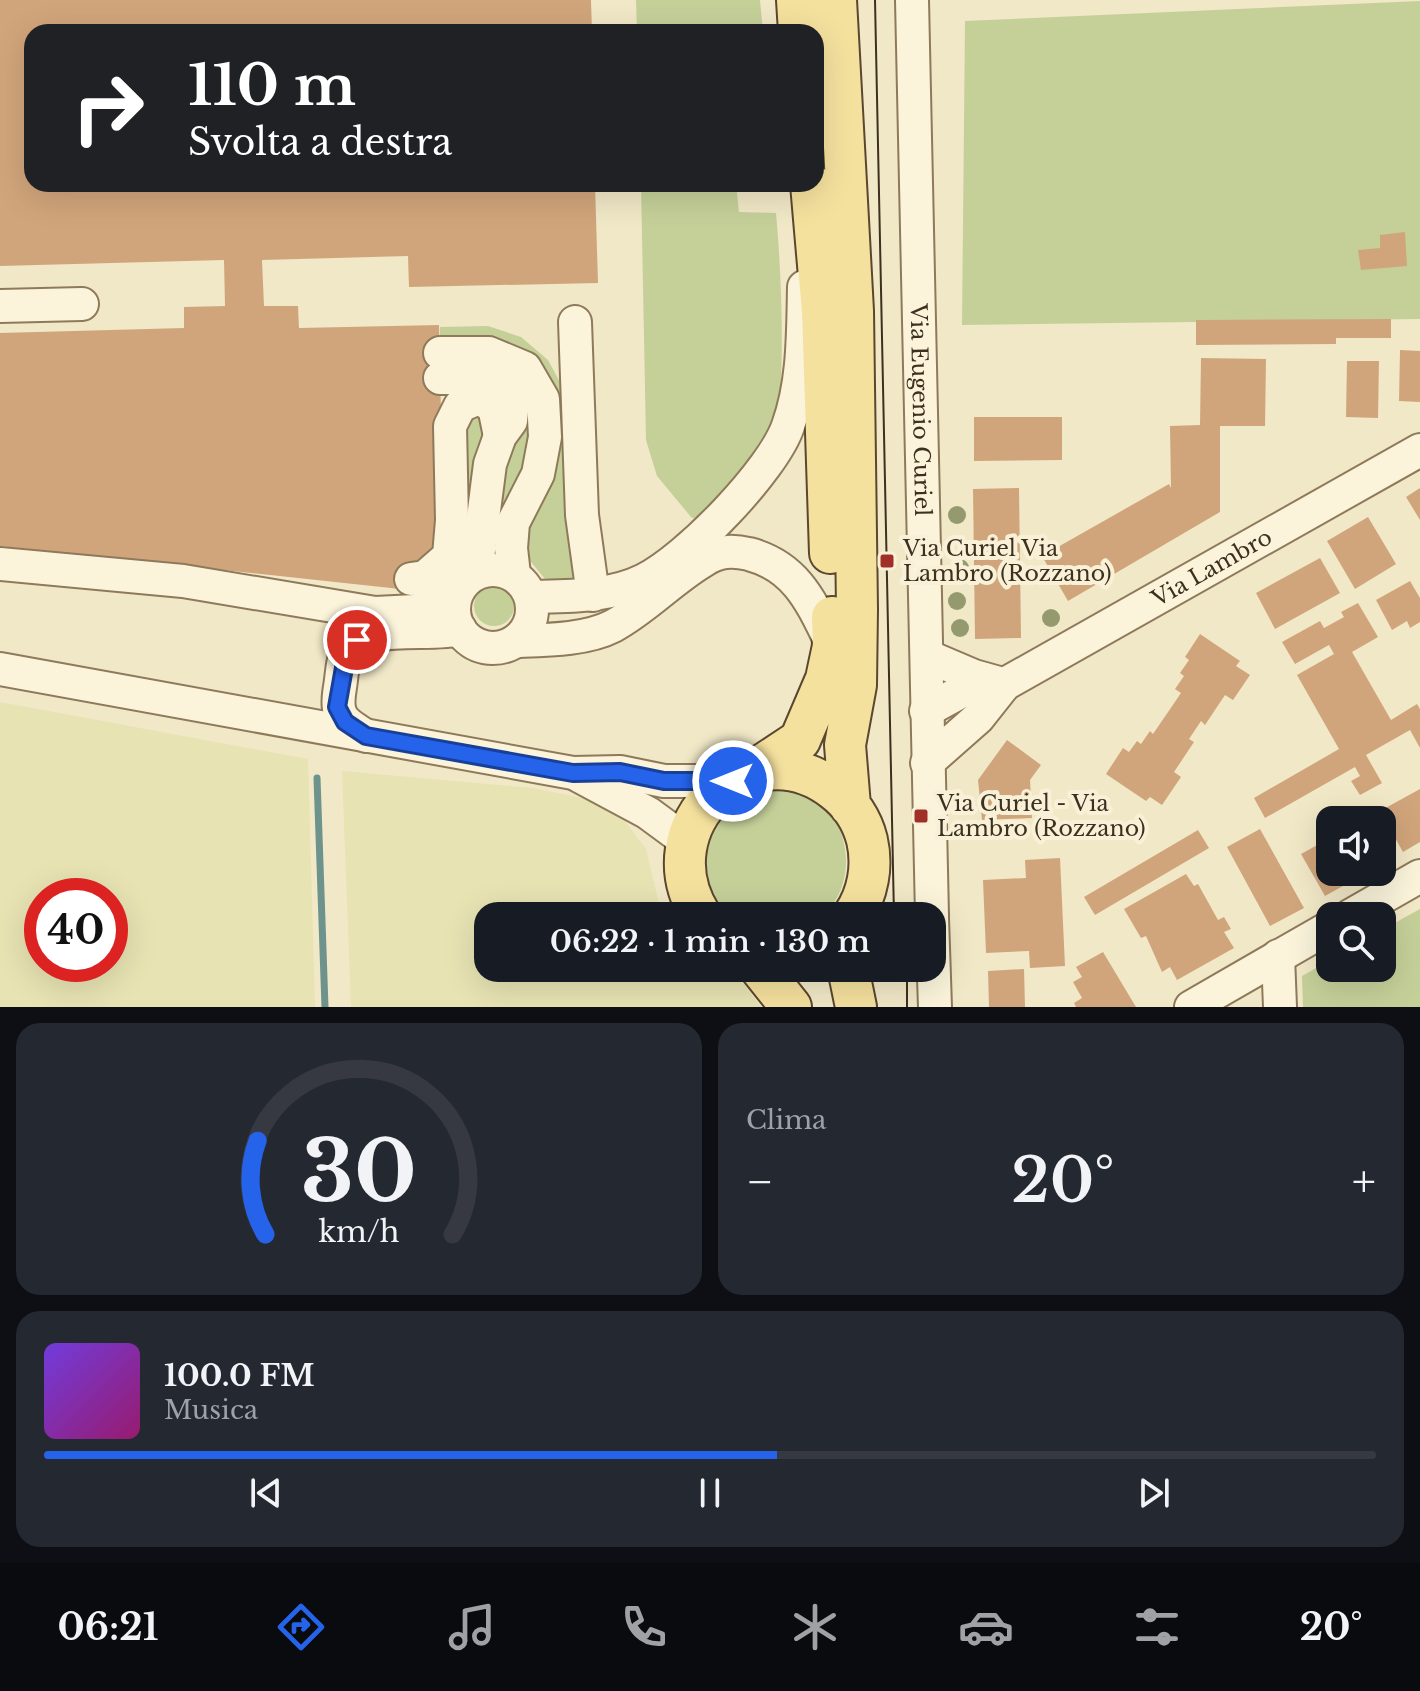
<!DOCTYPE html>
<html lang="it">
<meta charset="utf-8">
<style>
body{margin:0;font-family:"Libre Baskerville",serif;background:#242831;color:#f1f3f6;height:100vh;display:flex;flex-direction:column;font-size:30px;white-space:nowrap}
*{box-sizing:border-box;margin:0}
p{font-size:26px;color:#9ea1a6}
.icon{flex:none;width:44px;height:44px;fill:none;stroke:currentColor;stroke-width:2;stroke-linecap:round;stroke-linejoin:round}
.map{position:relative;height:1007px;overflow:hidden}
.drawer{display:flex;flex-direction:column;gap:16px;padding:16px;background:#0d0f14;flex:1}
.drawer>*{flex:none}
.hud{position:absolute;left:24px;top:24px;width:800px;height:168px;border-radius:24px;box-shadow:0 8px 32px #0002;background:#202124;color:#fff;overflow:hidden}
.controls{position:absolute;left:1316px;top:806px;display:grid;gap:16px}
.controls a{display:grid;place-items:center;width:80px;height:80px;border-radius:16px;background:#171b24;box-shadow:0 8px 32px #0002;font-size:40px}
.speed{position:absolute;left:24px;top:878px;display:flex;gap:16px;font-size:40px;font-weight:700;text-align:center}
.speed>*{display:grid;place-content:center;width:104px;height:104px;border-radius:50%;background:#171b24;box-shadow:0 8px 32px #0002;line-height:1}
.speed .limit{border:12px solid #d22;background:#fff;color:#111}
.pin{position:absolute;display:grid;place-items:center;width:68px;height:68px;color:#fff;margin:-34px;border:4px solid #fff;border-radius:50%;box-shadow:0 2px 8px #0007}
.me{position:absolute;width:88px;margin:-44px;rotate:270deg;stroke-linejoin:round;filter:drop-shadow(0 0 6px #0008)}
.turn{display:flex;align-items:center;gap:28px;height:168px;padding:0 32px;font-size:36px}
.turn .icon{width:104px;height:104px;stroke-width:2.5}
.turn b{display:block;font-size:56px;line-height:68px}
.big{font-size:60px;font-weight:600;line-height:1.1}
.drawer .tile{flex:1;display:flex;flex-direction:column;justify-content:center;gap:12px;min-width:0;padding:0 28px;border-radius:24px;background:#242831}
.drawer .dial{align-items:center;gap:0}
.dial svg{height:208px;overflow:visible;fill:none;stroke:#363941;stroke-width:7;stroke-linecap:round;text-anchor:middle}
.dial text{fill:#f1f3f6;stroke:none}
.song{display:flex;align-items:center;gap:24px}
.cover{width:96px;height:96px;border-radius:12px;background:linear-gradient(135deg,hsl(260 70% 55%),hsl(320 70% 35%))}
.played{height:8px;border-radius:4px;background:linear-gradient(90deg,#2563eb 55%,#363941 55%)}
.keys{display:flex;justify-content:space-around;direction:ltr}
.heat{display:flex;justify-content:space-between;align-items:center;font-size:44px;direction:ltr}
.drawer .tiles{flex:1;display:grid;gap:16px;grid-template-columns:1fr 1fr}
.tile:last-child{grid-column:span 2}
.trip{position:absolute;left:474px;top:902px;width:472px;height:80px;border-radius:24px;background:#171b24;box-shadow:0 8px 32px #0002;font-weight:600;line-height:80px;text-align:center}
.tabs{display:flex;height:128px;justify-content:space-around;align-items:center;background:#090b0e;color:#9ea1a6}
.tabs .icon{width:56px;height:56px}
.tabs .on{color:#2563eb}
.tabs b{font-size:36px;color:#f1f3f6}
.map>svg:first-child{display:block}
.farmland{fill:#e7e3b3;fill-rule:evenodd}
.green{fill:#c5d099}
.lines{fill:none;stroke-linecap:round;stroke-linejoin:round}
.stream{stroke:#6e938d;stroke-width:7}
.building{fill:#d1a57b}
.minor-casing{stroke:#8e7a5b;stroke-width:36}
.major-casing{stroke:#5b472f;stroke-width:44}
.minor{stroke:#fbf4db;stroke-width:32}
.major{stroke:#f5e19e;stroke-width:40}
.tram{stroke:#3d301f;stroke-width:2}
.tree{fill:#959a6e}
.route-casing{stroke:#184099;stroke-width:20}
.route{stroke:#2563eb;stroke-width:14}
.poi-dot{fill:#a03027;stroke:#f8f1d7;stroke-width:3}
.labels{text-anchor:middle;stroke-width:8;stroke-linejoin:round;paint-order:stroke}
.street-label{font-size:22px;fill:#3d301f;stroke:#f8f1d7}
.poi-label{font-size:22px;fill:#3d301f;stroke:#f8f1d7;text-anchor:start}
</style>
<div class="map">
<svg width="1420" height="1007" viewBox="0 0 1420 1007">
<rect width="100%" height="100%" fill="#f1e8c7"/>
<path class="farmland" d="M0,702L308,759L315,1007H0ZM42,896H110V964H42Z
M342,771L533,788L612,804L646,849L662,916H488V968H718L744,984L761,1007H351Z"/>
<path class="green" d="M636,0H760L763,32H637Z
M1420,1V319L962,325L965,21Z
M641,184H736L739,212L776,213C781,269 783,325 781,382C781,401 772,411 779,430L701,522L691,517L657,476L646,440Z
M488,326L521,337L548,360L566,393L576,571L569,582L550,585L522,551L554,406L440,342V327Z
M492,360L526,386L535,445L499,546L495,551L490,544Z
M488,411L472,530L460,529L465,412Z
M474 606a20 20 0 1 1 40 0a20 20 0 1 1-40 0Z
M761,788C778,788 794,789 810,797C853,821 858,883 823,916H721L714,909L699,844L720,808Z
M1420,909V1007H1303L1302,976L1330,960V968H1382V930Z"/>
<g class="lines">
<path class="stream" d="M317,778L325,1007"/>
</g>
<path class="building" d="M0,0H591L592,32H32V184H595L598,283L409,287L408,256L262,260L264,306H298L299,328L439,325L444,547L400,589L0,546V333L184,328V307L225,306L224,260L0,266Z
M1405,232L1407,266L1361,270L1358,250L1380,248V235Z
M1391,319V338H1336V344L1196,345V320Z
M1400,350L1420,351V402L1399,401Z
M1201,358L1266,359L1265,426H1220V512L1068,601L1042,556L1169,484L1171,488L1170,426L1200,425Z
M1347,361H1379L1378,418L1346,417Z
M974,417H1062V460L974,461Z
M1019,488L1021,638L975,639L973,489Z
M1420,488V520L1406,497Z
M1368,517L1396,564L1355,589L1327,541Z
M1320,558L1340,593L1275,629L1256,593Z
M1410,581L1420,598V622L1410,628L1407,621L1392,630L1376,600Z
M1358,603L1378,637L1352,652L1391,720L1417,704L1420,709V748L1410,730L1366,755L1382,783L1360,795L1351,781L1360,776L1355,767L1265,818L1254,798L1339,749L1297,675L1334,654L1329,645L1295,664L1282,642L1320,621L1324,628L1344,617L1341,612Z
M1200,634L1240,661L1236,666L1250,675L1233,700L1225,695L1205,725L1201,721L1189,739L1194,742L1174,772L1181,777L1162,805L1150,797L1146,801L1106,774L1123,748L1129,752L1137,741L1141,744L1150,731L1153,734L1181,693L1175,689L1184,676L1180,673L1189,660L1185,657Z
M1007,740L1041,765L1030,780L1032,818L982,820L978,780Z
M1420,789V842L1403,852L1380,811Z
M1260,829L1304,908L1270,926L1227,847Z
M1198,830L1209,848L1095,915L1084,897Z
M1330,838V872H1368L1325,896L1301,854Z
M1060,858L1065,966L1030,968L1029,951L986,953L983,880L1026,878L1025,860Z
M1186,874L1194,886L1198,884L1218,920L1224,917L1231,929L1224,932L1234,948L1177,980L1170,967L1162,972L1146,936L1141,938L1124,909Z
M1103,952L1136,1007H1076L1074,1003L1082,998L1073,982L1082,977L1076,967Z
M1024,969L1025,1007H989L988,971Z"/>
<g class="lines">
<defs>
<g id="minor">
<path id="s1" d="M912,0L932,916"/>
<path d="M0,306L82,304"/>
<path d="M575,322L582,515L593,595"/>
<path d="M440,353H489L525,368L543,399L545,437L538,474L513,523L511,548L514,575"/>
<path d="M440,378H489L503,384L513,401L511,421L500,436L490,464L476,573"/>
<path d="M0,564L183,581L375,613L416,611L458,591"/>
<circle cx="493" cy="609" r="39"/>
<path d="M411,579L425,577L449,556L452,520L450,426L460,406L479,398L494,407L500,436"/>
<path d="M531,597C568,596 610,597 644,580C687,559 773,470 788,426C804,382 803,333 804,287"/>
<path d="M516,641C546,640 586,640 613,626C646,608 671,580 703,561C718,551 731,550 749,554C798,567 812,604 833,646"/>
<path d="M927,656L974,676L999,683"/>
<path d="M0,669L573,773L620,772L664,781H733"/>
<path id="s2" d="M926,711L964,690L1005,684L1420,450"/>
<path d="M366,736C342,721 335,717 340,687C342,676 342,660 347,650C362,623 432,637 460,629"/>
<path d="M927,763L978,718L1005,684"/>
<path d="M579,776L648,813L686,841"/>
<path d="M1350,916L1420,876"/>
<path d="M932,918L935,1007"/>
<path d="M1278,956L1280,1007"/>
<path d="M1191,1007L1330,927"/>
</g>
<path id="major" d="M797,0L799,32
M836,0L853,311L857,609L856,685L845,745L850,806
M811,184L822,311L830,553
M747,775L800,740L826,679L833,646L832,617
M701,916C644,826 750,725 834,790C850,802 862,820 867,840C873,866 868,894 853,916
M760,968L791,1007
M848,968L856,1007"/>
</defs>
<use href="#minor" class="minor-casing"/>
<use href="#major" class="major-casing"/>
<use href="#minor" class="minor"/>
<use href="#major" class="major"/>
<path class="tram" d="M875,0L894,916
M907,968V1007"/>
</g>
<g class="tree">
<circle cx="957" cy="515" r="9"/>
<circle cx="960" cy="568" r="9"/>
<circle cx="957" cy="601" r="9"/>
<circle cx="1051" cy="618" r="9"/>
<circle cx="960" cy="628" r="9"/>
</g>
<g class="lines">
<defs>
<path id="route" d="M357,640L347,651L337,707L345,722L366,736L573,773L620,772L664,781H733"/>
</defs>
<use href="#route" class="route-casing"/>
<use href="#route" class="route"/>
</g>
<g class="poi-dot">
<rect x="879" y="553" width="16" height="16" rx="4"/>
<rect x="913" y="808" width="16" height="16" rx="4"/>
</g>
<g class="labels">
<g class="street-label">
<text dy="8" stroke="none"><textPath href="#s1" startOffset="410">Via Eugenio Curiel</textPath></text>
<text dy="8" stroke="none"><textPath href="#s2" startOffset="322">Via Lambro</textPath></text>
</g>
<g class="poi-label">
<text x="903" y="556">Via Curiel Via<tspan x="903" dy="25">Lambro (Rozzano)</tspan></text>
<text x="937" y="811">Via Curiel - Via<tspan x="937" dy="25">Lambro (Rozzano)</tspan></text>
</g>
</g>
</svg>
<div class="controls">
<a><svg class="icon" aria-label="sound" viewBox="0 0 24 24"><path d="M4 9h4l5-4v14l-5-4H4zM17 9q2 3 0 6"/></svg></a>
<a><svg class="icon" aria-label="search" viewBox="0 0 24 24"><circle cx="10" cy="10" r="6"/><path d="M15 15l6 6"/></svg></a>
</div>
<div class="speed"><div class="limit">40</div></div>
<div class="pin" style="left:357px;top:640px;background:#d93025"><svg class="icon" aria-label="arrive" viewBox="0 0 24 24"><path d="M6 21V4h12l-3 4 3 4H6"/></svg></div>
<svg class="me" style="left:733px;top:781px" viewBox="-20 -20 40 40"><circle r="17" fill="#2563eb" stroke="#fff" stroke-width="3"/><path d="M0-11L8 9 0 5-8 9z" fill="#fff"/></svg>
<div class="trip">06:22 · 1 min · 130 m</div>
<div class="hud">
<div class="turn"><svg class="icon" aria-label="right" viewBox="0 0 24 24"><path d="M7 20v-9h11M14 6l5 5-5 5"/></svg><div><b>110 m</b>Svolta a destra</div></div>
</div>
</div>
<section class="drawer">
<div class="tiles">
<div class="tile dial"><svg viewBox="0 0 100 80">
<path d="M14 69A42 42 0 1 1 86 69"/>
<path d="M14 69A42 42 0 0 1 11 33" stroke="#2563eb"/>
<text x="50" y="56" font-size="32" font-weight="700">30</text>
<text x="50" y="72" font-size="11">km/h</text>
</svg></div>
<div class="tile"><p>Clima</p>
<div class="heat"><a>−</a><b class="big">20°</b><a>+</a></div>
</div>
<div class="tile">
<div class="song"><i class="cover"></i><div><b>100.0 FM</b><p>Musica</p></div></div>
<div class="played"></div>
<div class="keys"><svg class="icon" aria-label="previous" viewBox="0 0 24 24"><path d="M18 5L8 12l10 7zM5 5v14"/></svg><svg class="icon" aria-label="pause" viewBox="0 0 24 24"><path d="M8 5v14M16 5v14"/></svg><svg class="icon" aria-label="next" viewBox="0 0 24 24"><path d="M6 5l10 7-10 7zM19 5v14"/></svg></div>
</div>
</div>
</section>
<nav class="tabs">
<b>06:21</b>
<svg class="icon on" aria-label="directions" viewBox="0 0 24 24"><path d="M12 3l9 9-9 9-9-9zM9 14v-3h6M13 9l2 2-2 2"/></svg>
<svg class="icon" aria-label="music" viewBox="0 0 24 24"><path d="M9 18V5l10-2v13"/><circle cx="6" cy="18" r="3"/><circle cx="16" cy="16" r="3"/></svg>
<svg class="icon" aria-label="phone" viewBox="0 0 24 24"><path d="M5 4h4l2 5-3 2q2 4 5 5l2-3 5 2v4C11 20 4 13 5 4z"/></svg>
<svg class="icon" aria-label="climate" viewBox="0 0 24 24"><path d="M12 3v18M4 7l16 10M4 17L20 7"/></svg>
<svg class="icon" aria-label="car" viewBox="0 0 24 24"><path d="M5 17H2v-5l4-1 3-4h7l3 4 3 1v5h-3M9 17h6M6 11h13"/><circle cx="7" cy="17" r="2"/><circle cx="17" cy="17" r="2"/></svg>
<svg class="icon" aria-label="filters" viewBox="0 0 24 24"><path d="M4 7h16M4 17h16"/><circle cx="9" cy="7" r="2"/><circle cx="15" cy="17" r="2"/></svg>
<b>20°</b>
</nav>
